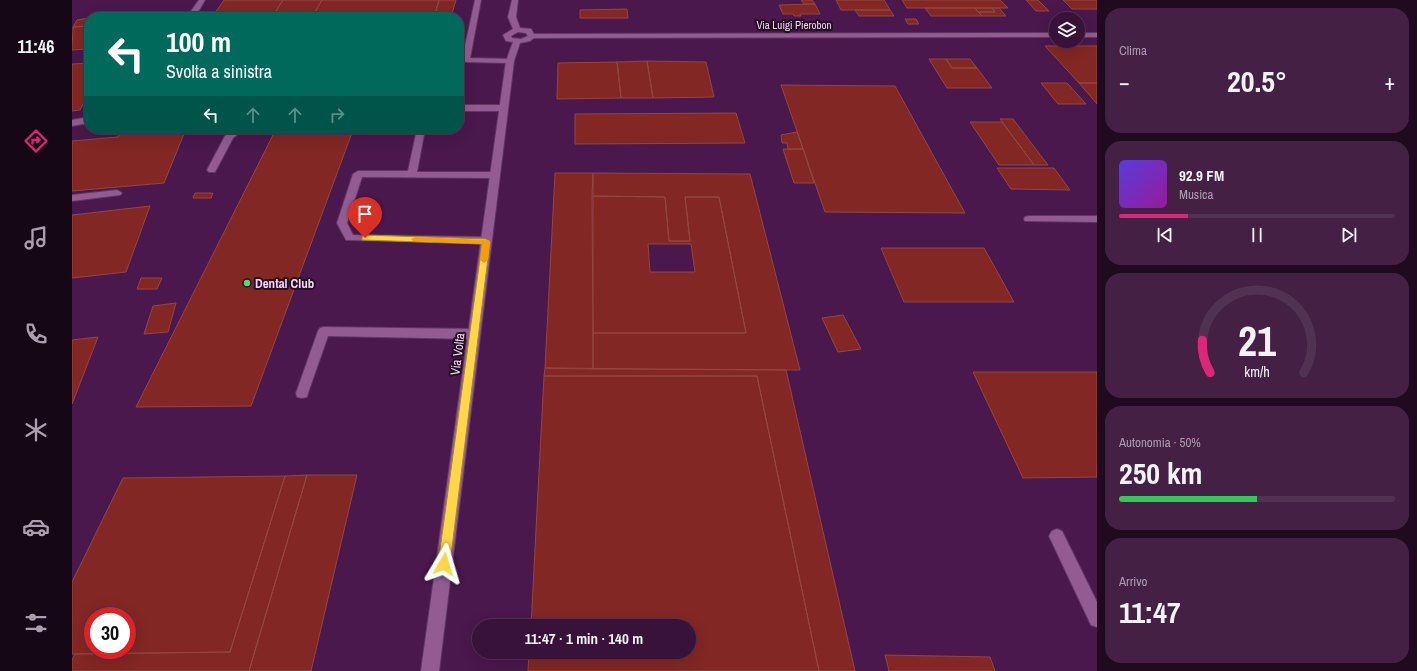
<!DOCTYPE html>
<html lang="it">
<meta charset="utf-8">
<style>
body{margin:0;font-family:"Archivo Narrow",sans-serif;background:#432044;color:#f1f3f6;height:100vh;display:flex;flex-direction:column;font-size:15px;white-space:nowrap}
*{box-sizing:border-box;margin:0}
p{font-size:13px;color:#ab9eae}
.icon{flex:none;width:22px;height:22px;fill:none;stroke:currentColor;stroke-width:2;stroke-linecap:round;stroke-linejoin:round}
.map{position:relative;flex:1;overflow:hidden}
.details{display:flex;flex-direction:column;gap:8px;padding:8px;background:#1f0a1f;width:320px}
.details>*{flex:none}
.banner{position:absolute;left:12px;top:12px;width:380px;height:122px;border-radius:16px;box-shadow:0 4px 16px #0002,0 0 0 1px #523253;background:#00695c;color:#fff;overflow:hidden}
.tools{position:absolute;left:977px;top:12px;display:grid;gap:8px}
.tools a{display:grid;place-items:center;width:36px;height:36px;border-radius:50%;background:#381239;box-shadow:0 4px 16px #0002,0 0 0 1px #523253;font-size:20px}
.speed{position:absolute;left:12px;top:607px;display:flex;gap:8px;font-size:20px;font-weight:700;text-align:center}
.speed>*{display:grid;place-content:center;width:52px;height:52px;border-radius:50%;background:#381239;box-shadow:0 4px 16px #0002,0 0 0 1px #523253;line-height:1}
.speed .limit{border:6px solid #d22;background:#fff;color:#111}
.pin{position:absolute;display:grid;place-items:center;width:34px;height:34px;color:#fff;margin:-41px -17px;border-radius:50% 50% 50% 0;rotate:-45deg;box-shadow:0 0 4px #0007}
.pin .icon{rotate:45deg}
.me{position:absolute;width:44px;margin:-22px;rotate:7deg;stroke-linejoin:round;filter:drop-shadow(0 0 3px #0008)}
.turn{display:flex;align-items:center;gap:14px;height:84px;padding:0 16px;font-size:18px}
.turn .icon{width:52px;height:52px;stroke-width:2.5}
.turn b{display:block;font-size:28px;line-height:34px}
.lanes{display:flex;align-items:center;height:38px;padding:0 16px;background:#0003;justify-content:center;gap:20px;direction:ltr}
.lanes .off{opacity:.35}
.big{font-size:30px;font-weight:800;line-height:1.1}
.details .tile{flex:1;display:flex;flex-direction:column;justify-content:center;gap:6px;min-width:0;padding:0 14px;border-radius:16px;background:#432044}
.details .dial{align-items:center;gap:0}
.dial svg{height:104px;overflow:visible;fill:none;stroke:#523253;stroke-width:7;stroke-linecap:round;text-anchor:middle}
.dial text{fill:#f1f3f6;stroke:none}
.song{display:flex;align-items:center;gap:12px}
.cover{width:48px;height:48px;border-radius:6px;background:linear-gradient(135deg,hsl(250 70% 55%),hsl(300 70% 35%))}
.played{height:4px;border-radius:2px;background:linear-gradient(90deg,#db2777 25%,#523253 25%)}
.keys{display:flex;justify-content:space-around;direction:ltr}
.heat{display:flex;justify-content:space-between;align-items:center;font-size:22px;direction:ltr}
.charge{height:6px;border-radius:3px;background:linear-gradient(90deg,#34c759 50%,#523253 0)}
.trip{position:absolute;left:400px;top:619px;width:224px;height:40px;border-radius:20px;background:#381239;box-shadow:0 4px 16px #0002,0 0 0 1px #523253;font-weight:800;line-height:40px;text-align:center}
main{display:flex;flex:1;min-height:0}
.tabs{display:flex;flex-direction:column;width:72px;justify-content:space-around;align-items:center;background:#160717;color:#ab9eae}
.tabs .icon{width:28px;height:28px}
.tabs .on{color:#db2777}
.tabs b{font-size:18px;color:#f1f3f6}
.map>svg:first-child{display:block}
.building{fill:#822724;stroke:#934741;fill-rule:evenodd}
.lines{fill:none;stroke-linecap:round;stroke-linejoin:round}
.service-casing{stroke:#613764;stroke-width:2}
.minor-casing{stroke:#613764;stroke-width:2}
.service{fill:#925c93;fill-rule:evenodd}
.minor{fill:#925c93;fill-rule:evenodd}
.route{fill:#ffd54a;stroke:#a68a30}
.slow{fill:#f59e0b}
.poi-dot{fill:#5dd56d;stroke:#240f25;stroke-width:1.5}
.labels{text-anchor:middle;stroke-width:4;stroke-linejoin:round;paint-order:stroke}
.far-street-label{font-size:11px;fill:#f4d5f4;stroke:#240f25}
.poi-label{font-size:13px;font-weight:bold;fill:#f4d5f4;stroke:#240f25;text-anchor:start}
.street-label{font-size:13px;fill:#f4d5f4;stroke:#240f25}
</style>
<main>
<nav class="tabs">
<b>11:46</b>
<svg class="icon on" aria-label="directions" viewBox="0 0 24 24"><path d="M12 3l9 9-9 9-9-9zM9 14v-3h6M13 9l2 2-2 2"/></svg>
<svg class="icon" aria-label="music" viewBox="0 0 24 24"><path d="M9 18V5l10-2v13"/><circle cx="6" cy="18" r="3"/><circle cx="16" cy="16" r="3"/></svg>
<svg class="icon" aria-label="phone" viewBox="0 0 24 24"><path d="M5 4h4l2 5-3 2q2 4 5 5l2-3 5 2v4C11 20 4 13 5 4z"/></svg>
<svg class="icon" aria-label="climate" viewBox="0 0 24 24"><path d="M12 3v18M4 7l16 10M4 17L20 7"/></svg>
<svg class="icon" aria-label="car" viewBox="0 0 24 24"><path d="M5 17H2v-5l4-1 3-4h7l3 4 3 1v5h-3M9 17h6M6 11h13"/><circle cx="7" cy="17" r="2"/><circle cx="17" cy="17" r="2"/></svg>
<svg class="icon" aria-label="filters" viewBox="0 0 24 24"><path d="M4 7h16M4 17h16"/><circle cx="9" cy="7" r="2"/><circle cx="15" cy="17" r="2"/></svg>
</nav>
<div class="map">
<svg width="1025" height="671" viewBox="0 0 1025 671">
<rect width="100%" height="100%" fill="#4a184c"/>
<path class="building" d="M152,0H211L200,17H140Z
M211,0H250L240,17H200Z
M250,0H367L362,17H240Z
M367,0H384L379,17H362Z
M729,0H740L743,4H732Z
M764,0H812L818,10H769Z
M830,0H928L936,8H835Z
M954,0H966L977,11H964Z
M991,0H1025V9H1000Z
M743,4L748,14H728L729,16H722L721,14H711L707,5Z
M853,8H903L910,16H859Z
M903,8H920L923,12H906Z
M920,8H927L934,16H910L906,12H923Z
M555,9L556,18H508V10Z
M783,10H818L822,16H787Z
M58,12H61V14L81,12L78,17H33L52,15Z
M17,18V26L1,27L5,20Z
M833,19H844L847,24H836Z
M17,26V49L0,50L1,27Z
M973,46H1025V83H1007Z
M857,59H874L880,68H905L920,88H875Z
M874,59H898L905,68H880Z
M575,61L634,62L642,97L581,98Z
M575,61L581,98H549L545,62Z
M545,62L549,98L485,99L486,63Z
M17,63V93L8,110L0,111V64Z
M969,83H995L1014,104H986Z
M1007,83H1025V104Z
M709,85L823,86L893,213L753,212Z
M664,113L673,143L503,144V114Z
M928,119H941L976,165H962Z
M898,122H930L962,165H927Z
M50,129H114L92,183L0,191V141L46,137Z
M281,130L179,406L64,407L203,131Z
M725,132L731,149H716L715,143H710L709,135Z
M711,149H731L742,183H722Z
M925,168H982L998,190L939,189Z
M483,173H521V369L473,368Z
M521,173L678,174L728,370L521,369V333H674L647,197H613L618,241H597L593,197L520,196Z
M123,193H141L139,198H121Z
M520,196L593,197L597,241H618L613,197H647L674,333H521ZM576,244H619L623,272H578Z
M78,206L54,272L0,278V215Z
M809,248H912L942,302H832Z
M69,278H90L85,289H65Z
M104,303L96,332L72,334L81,306Z
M771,315L789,349L766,352L750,318Z
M26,337L0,404V340Z
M473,368L714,370L783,671H747L685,376H472Z
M901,372H1025V477L951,478Z
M472,376H685L747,671H456L457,652H617V626H459Z
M235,475L177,671H0V660L3,654L158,652L213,476Z
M235,475H285L239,671H177Z
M213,476L158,652L0,654V582L51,478ZM21,616H55V650H21Z
M813,655L918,657L923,671H817Z"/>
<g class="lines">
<defs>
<path id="service" d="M127,0H133L123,17H115Z
M403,0H409L398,58L438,59L442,61L441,63L394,62L390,60Z
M387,105H432L436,108L432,111H387Z
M17,117V123L0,126V120Z
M162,129H172L161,138L143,172H137L135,170L153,136Z
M345,129H353L345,172H423L428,175L423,178L290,177L275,223L281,235L414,237L418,239L419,241L418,243L274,240L265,223L281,174L286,171H336Z
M45,190L50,193L48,195L0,201V195Z
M252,327L402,329L406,331L408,334L406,337L402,339L256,336L236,393L235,397L230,398L225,397L224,393L246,331L248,328Z
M985,529L990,531L1025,602V627L1019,625L977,536L980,531Z"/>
<path id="minor" d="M440,0H446L444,17L448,28L459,29L462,34L984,33V37L462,38L458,41L448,43L442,61L367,671H349L434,61L441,42L434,41L431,35L441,29L436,17ZM446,32L454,33L456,36L449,39L440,38L439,36Z
M1006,33H1025V37H1006Z
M957,216H1025V222L953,221L952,219L953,217Z"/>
</defs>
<use href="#service" class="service-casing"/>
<use href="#minor" class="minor-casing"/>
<use href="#service" class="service"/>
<use href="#minor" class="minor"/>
</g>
<path class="route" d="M293,235L414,239L418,242L378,564L376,568L372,569L368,568L366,564L410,244L290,240V236Z"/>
<path class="slow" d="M343,237L417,240L418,242L416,260L412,263L408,260L410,244L341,241L339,239Z"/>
<circle class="poi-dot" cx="175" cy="283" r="4"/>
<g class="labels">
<g class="far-street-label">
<text x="722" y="29">Via Luigi Pierobon</text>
</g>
<g class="poi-label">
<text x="183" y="288">Dental Club</text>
</g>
<g class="street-label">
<text transform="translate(385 354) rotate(-83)" y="5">Via Volta</text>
</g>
</g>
</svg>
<div class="tools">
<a><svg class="icon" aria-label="layers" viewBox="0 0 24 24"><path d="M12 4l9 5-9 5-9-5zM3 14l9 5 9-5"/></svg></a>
</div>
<div class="speed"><div class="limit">30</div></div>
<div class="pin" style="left:293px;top:238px;background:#d93025"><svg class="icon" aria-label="arrive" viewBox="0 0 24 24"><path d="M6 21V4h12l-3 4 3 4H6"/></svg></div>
<svg class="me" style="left:372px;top:564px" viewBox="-20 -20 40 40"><path d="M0-17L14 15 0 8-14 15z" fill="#ffd54a" stroke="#fff" stroke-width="4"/></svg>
<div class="trip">11:47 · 1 min · 140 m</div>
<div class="banner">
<div class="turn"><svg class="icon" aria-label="left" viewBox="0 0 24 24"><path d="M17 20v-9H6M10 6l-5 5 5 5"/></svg><div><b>100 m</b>Svolta a sinistra</div></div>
<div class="lanes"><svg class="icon" aria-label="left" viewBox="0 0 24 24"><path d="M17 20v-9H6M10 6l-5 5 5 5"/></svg><svg class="icon off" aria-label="ahead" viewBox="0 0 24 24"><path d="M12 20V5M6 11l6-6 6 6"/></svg><svg class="icon off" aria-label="ahead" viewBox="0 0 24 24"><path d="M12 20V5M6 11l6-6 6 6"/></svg><svg class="icon off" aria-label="right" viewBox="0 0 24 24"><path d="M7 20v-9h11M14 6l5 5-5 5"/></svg></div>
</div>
</div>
<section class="details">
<div class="tile"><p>Clima</p>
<div class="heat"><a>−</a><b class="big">20.5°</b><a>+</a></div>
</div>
<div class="tile">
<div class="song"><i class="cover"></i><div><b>92.9 FM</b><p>Musica</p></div></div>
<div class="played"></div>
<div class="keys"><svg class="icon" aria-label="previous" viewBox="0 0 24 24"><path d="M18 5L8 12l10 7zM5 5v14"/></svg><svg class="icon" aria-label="pause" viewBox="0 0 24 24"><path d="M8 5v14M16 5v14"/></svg><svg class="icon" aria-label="next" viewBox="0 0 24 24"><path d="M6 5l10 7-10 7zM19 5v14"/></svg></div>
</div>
<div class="tile dial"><svg viewBox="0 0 100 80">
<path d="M14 69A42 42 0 1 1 86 69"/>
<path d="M14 69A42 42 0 0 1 8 44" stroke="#db2777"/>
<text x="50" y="56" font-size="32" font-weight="700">21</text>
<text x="50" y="72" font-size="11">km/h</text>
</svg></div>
<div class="tile"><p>Autonomia · 50%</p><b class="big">250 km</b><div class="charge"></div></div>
<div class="tile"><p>Arrivo</p><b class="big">11:47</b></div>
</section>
</main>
